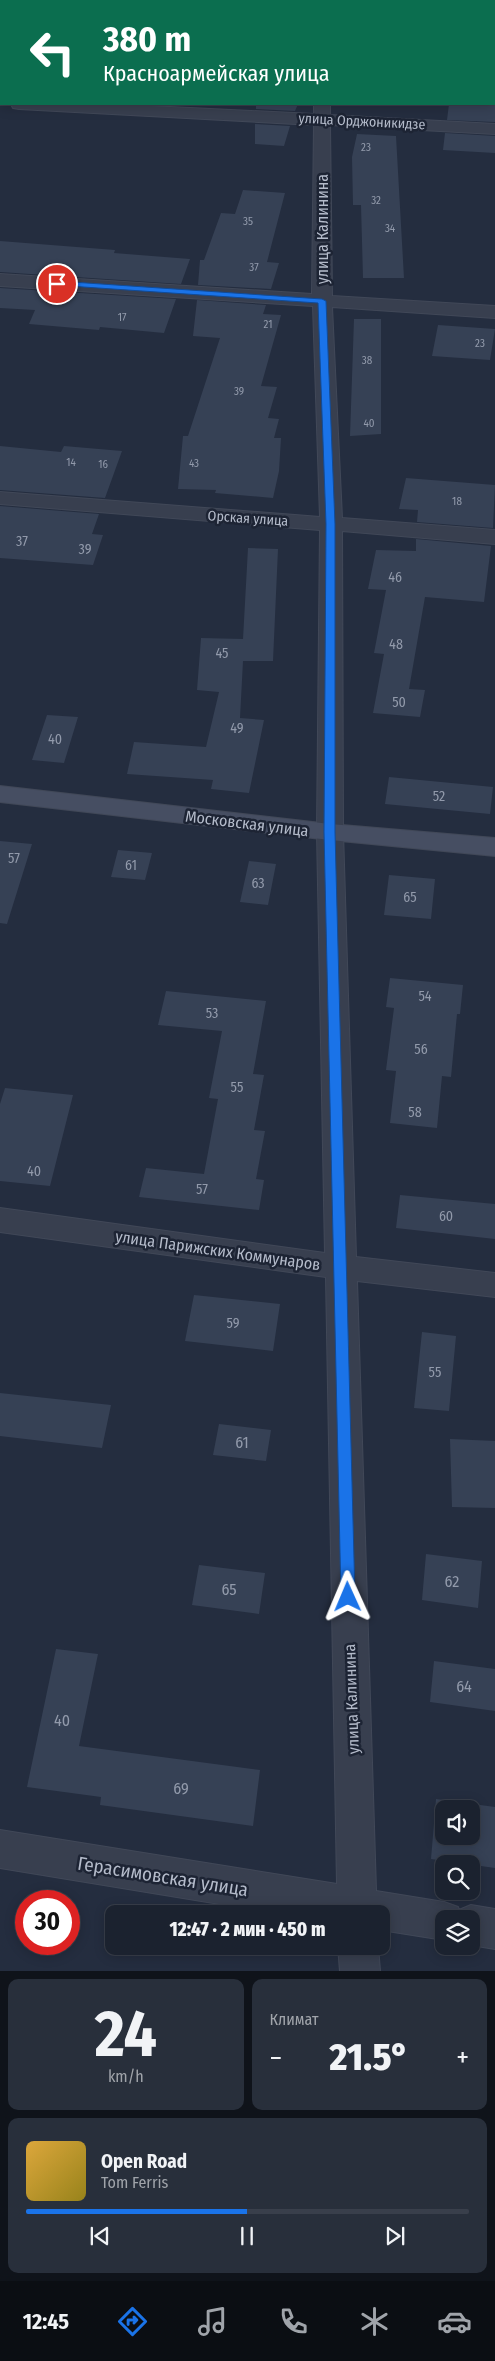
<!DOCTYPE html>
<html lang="ru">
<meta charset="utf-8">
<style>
body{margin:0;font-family:"Fira Sans Condensed",sans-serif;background:#282f3b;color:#f1f3f6;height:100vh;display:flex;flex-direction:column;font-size:19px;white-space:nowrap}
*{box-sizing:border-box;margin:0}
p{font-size:16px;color:#a0a4aa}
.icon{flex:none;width:28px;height:28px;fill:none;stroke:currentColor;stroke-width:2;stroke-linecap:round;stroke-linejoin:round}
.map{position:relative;height:1971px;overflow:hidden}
.drawer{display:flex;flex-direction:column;gap:8px;padding:8px;background:#0f131a;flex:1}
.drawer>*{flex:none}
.hud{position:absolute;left:0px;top:0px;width:495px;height:105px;box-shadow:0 2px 12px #0003,0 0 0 1px #393f4b;background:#0b6e4f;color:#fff;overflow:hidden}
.tools{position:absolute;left:435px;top:1800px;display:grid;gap:10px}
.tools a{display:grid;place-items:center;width:45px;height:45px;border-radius:10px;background:#1b222f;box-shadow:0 2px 12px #0003,0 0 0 1px #393f4b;font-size:25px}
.speed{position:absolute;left:15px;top:1890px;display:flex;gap:10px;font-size:25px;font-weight:700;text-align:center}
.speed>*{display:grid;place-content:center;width:65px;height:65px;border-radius:50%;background:#1b222f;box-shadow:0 2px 12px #0003,0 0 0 1px #393f4b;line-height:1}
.speed .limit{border:8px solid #d22;background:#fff;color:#111}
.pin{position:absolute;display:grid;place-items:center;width:42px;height:42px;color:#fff;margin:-21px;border:2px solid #fff;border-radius:50%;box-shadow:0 1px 5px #0007}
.me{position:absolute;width:55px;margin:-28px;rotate:359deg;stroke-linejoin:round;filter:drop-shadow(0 0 4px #0008)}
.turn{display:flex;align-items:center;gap:18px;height:105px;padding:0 20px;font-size:22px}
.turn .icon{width:65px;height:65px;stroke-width:2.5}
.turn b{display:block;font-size:35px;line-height:42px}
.big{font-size:38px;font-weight:800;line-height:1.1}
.drawer .card{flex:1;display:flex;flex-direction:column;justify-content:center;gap:8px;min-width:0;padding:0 18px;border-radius:10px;background:#282f3b}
.drawer .dial{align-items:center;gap:0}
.dial b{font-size:65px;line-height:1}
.song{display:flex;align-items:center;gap:15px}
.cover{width:60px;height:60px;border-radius:8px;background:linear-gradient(135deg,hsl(40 70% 55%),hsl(50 70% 35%))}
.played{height:5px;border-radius:2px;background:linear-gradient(90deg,#1a73e8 50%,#393f4b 50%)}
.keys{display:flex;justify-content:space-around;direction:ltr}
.heat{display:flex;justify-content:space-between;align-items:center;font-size:28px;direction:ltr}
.drawer .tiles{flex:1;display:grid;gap:8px;grid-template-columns:1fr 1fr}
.card:last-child{grid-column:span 2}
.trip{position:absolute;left:105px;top:1905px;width:285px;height:50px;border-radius:10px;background:#1b222f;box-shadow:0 2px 12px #0003,0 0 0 1px #393f4b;font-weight:800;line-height:50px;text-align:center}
.tabs{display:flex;height:80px;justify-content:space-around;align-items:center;background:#0b0e13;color:#a0a4aa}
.tabs .icon{width:35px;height:35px}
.tabs .current{color:#1a73e8}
.tabs b{font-size:22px;color:#f1f3f6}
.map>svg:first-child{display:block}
.building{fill:#364155;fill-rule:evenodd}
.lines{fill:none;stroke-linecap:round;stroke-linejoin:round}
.street-casing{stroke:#414858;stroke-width:2}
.secondary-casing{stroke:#414858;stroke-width:2}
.street{fill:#383f4f;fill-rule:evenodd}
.secondary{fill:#464e62;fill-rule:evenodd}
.route{fill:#1a73e8;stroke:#114b97}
.labels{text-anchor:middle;stroke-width:5;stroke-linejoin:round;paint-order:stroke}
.far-number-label{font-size:11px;fill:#929aab}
.far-street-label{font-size:14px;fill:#b4bbca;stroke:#1d2434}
.number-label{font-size:14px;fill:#929aab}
.street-label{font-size:16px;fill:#b4bbca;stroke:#1d2434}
.near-number-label{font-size:16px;fill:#929aab}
.near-street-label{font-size:19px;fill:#b4bbca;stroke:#1d2434}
</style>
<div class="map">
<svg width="495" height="1971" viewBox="0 0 495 1971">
<rect width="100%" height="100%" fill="#242d3f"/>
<path class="building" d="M256,104H298L295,111L256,109Z
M449,104H495V122L447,120Z
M255,124L290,126L284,146L255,144Z
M445,133L495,136V153L443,150Z
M357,134L396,136L404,278H363L361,205H353L352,157Z
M243,190L285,193L267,262L279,263L271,289L198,285L200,260H204L221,213L235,214Z
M0,241L115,250L114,253L190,259L181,284L0,272Z
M0,288L176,299L164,333L100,327L99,330L29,324L35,310L0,308Z
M197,300L266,305L263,314L281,315L261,386L277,387L268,418L279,419L274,438H281L279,471L273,498L215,493L216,490L178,489L183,436H188L220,338L193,336Z
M354,319H381V434L350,436Z
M438,325L495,329L490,360L432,356Z
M0,446L61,452L64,446L122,451L105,498L0,490Z
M406,478L495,485L493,528L417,522L418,510L399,509Z
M0,506L99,514L92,534L103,535L93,565L0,558Z
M416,539L491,546L484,602L425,597L409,689L425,690L420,717L373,713L384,654L374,653L386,590L368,589L376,550L416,551Z
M248,548L278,549L273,661H243L240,718L264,720L249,793L211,789L213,780L127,774L134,742L206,747L219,692L197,690L201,638L243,639Z
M47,715L78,717L64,763L32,760Z
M389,777L493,787L490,814L385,804Z
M0,841L32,844L7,924L0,923Z
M118,850L152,853L145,880L111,877Z
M249,861L276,864L268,905L240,902Z
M389,875L435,879L431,919L384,915Z
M390,978L463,985L460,1014H457L451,1077L442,1076L437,1128L390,1123L396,1071L386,1070L394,1008L386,1007Z
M166,991L266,1001L253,1074L264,1075L254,1130L265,1131L256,1179L264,1180L259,1210L139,1197L146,1168L204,1174L218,1099L209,1098L222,1031L158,1025Z
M5,1088L73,1095L50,1186L0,1181V1104Z
M400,1195L495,1204V1239L396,1228Z
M194,1295L280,1304L273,1351L185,1341Z
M422,1332L456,1336L449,1411L414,1408Z
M0,1393L111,1405L102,1448L0,1436Z
M219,1424L271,1430L266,1461L213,1455Z
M450,1439L495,1441V1508L452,1507Z
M426,1554L482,1561L478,1608L422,1600Z
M199,1565L265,1573L259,1614L192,1605Z
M56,1649L98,1654L79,1746L260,1770L253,1826L100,1805L101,1797L27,1787Z
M434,1661L495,1669V1711L430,1702Z
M436,1799L495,1807V1868L431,1859ZM444,1809H471V1836H444Z"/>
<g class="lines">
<defs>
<path id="street" d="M311,0H327V1H311Z
M11,104H110L314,114V104H330V115L495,124V134L330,125L332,296L495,306V318L332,307L342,518L495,530V544L342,531L343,832L356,1257L495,1273V1297L357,1281L376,1891L444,1902L458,1907L459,1910L471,1905L495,1909V1949L471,1945V1919H444V1940L381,1930V1914H281L0,1868V1830L337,1884L326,1277L0,1232V1208L325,1253L317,832L320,530L0,504V492L320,517L313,306L0,286V274L312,294L314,125L19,109L13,108Z
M338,1946H378L380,1971H340Z"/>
<path id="secondary" d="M0,786L330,824L495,838V856L330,840L0,802Z"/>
</defs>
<use href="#street" class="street-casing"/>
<use href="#secondary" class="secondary-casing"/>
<use href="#street" class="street"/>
<use href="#secondary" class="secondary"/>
</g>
<path class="route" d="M57,281L322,299L326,301L335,524V832L355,1597L353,1602L348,1604L343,1602L341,1597L324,832L326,524L318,303L54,285L53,284Z"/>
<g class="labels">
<g class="far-number-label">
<text x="366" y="151">23</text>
<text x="376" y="204">32</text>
<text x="248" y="225">35</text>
<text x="390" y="232">34</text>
<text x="254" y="271">37</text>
<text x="122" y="321">17</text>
<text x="268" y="328">21</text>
<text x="480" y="347">23</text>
<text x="367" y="364">38</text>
<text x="239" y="395">39</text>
<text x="369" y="427">40</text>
<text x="71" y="466">14</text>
<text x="194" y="467">43</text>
<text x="103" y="468">16</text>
<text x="457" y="505">18</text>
</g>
<g class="far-street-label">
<text transform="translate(362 121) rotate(3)" y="5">улица Орджоникидзе</text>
<text transform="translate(248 518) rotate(4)" y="5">Орская улица</text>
</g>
<g class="number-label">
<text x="22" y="546">37</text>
<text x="85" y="554">39</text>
<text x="395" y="582">46</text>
<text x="396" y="649">48</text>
<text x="222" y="658">45</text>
<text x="399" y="707">50</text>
<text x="237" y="733">49</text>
<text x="55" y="744">40</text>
<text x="439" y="801">52</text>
<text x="14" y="863">57</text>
<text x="131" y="870">61</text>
<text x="258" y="888">63</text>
<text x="410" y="902">65</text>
<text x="425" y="1001">54</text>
<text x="212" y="1018">53</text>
<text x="421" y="1054">56</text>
<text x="237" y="1092">55</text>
<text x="415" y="1117">58</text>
<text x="34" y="1176">40</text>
<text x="202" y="1194">57</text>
<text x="446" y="1221">60</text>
<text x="233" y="1328">59</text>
<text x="435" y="1377">55</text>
</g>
<g class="street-label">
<text transform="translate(322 229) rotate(-90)" y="6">улица Калинина</text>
<text transform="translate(247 823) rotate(7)" y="6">Московская улица</text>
<text transform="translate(218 1250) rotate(8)" y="6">улица Парижских Коммунаров</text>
<text transform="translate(351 1699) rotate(-92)" y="6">улица Калинина</text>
</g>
<g class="near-number-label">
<text x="242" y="1448">61</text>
<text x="452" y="1587">62</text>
<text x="229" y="1595">65</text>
<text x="464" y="1692">64</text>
<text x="62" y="1726">40</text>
<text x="181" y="1794">69</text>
</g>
<g class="near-street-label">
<text transform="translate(163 1876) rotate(9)" y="7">Герасимовская улица</text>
</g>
</g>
</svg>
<div class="tools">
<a><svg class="icon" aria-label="sound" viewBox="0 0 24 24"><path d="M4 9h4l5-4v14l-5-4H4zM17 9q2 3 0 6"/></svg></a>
<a><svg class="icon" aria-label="search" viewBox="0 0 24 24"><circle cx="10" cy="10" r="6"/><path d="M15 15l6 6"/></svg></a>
<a><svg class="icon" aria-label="layers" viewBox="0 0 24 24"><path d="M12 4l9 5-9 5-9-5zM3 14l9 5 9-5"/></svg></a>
</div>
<div class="speed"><div class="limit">30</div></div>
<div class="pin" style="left:57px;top:284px;background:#d93025"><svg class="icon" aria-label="arrive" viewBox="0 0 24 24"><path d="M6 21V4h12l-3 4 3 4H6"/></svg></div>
<svg class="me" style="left:348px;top:1597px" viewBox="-20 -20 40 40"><path d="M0-17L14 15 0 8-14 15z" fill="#1a73e8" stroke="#fff" stroke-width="4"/></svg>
<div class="trip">12:47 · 2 мин · 450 m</div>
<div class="hud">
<div class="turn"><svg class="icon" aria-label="left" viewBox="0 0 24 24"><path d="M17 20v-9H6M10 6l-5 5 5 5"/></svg><div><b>380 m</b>Красноармейская улица</div></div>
</div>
</div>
<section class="drawer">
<div class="tiles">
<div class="card dial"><b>24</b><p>km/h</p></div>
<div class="card"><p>Климат</p>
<div class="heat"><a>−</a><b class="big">21.5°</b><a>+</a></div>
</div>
<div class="card">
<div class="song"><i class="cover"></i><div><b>Open Road</b><p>Tom Ferris</p></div></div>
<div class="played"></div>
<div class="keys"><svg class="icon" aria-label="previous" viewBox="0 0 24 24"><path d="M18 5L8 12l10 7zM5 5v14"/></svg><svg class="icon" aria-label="pause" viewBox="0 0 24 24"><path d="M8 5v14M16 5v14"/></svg><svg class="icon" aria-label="next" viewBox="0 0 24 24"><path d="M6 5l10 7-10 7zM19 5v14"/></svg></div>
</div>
</div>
</section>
<nav class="tabs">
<b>12:45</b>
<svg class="icon current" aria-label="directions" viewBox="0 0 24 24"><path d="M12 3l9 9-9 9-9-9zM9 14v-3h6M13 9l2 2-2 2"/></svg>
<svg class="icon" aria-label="music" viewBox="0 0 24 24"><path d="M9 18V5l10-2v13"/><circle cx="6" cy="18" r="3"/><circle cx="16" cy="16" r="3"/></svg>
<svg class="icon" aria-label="phone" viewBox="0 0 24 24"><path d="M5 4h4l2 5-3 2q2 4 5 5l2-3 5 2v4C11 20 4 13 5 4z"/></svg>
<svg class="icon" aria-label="climate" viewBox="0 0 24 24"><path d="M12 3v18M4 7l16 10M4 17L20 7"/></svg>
<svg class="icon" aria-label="car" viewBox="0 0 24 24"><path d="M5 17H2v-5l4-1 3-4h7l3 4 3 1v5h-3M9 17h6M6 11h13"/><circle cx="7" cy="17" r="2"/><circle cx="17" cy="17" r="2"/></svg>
</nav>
